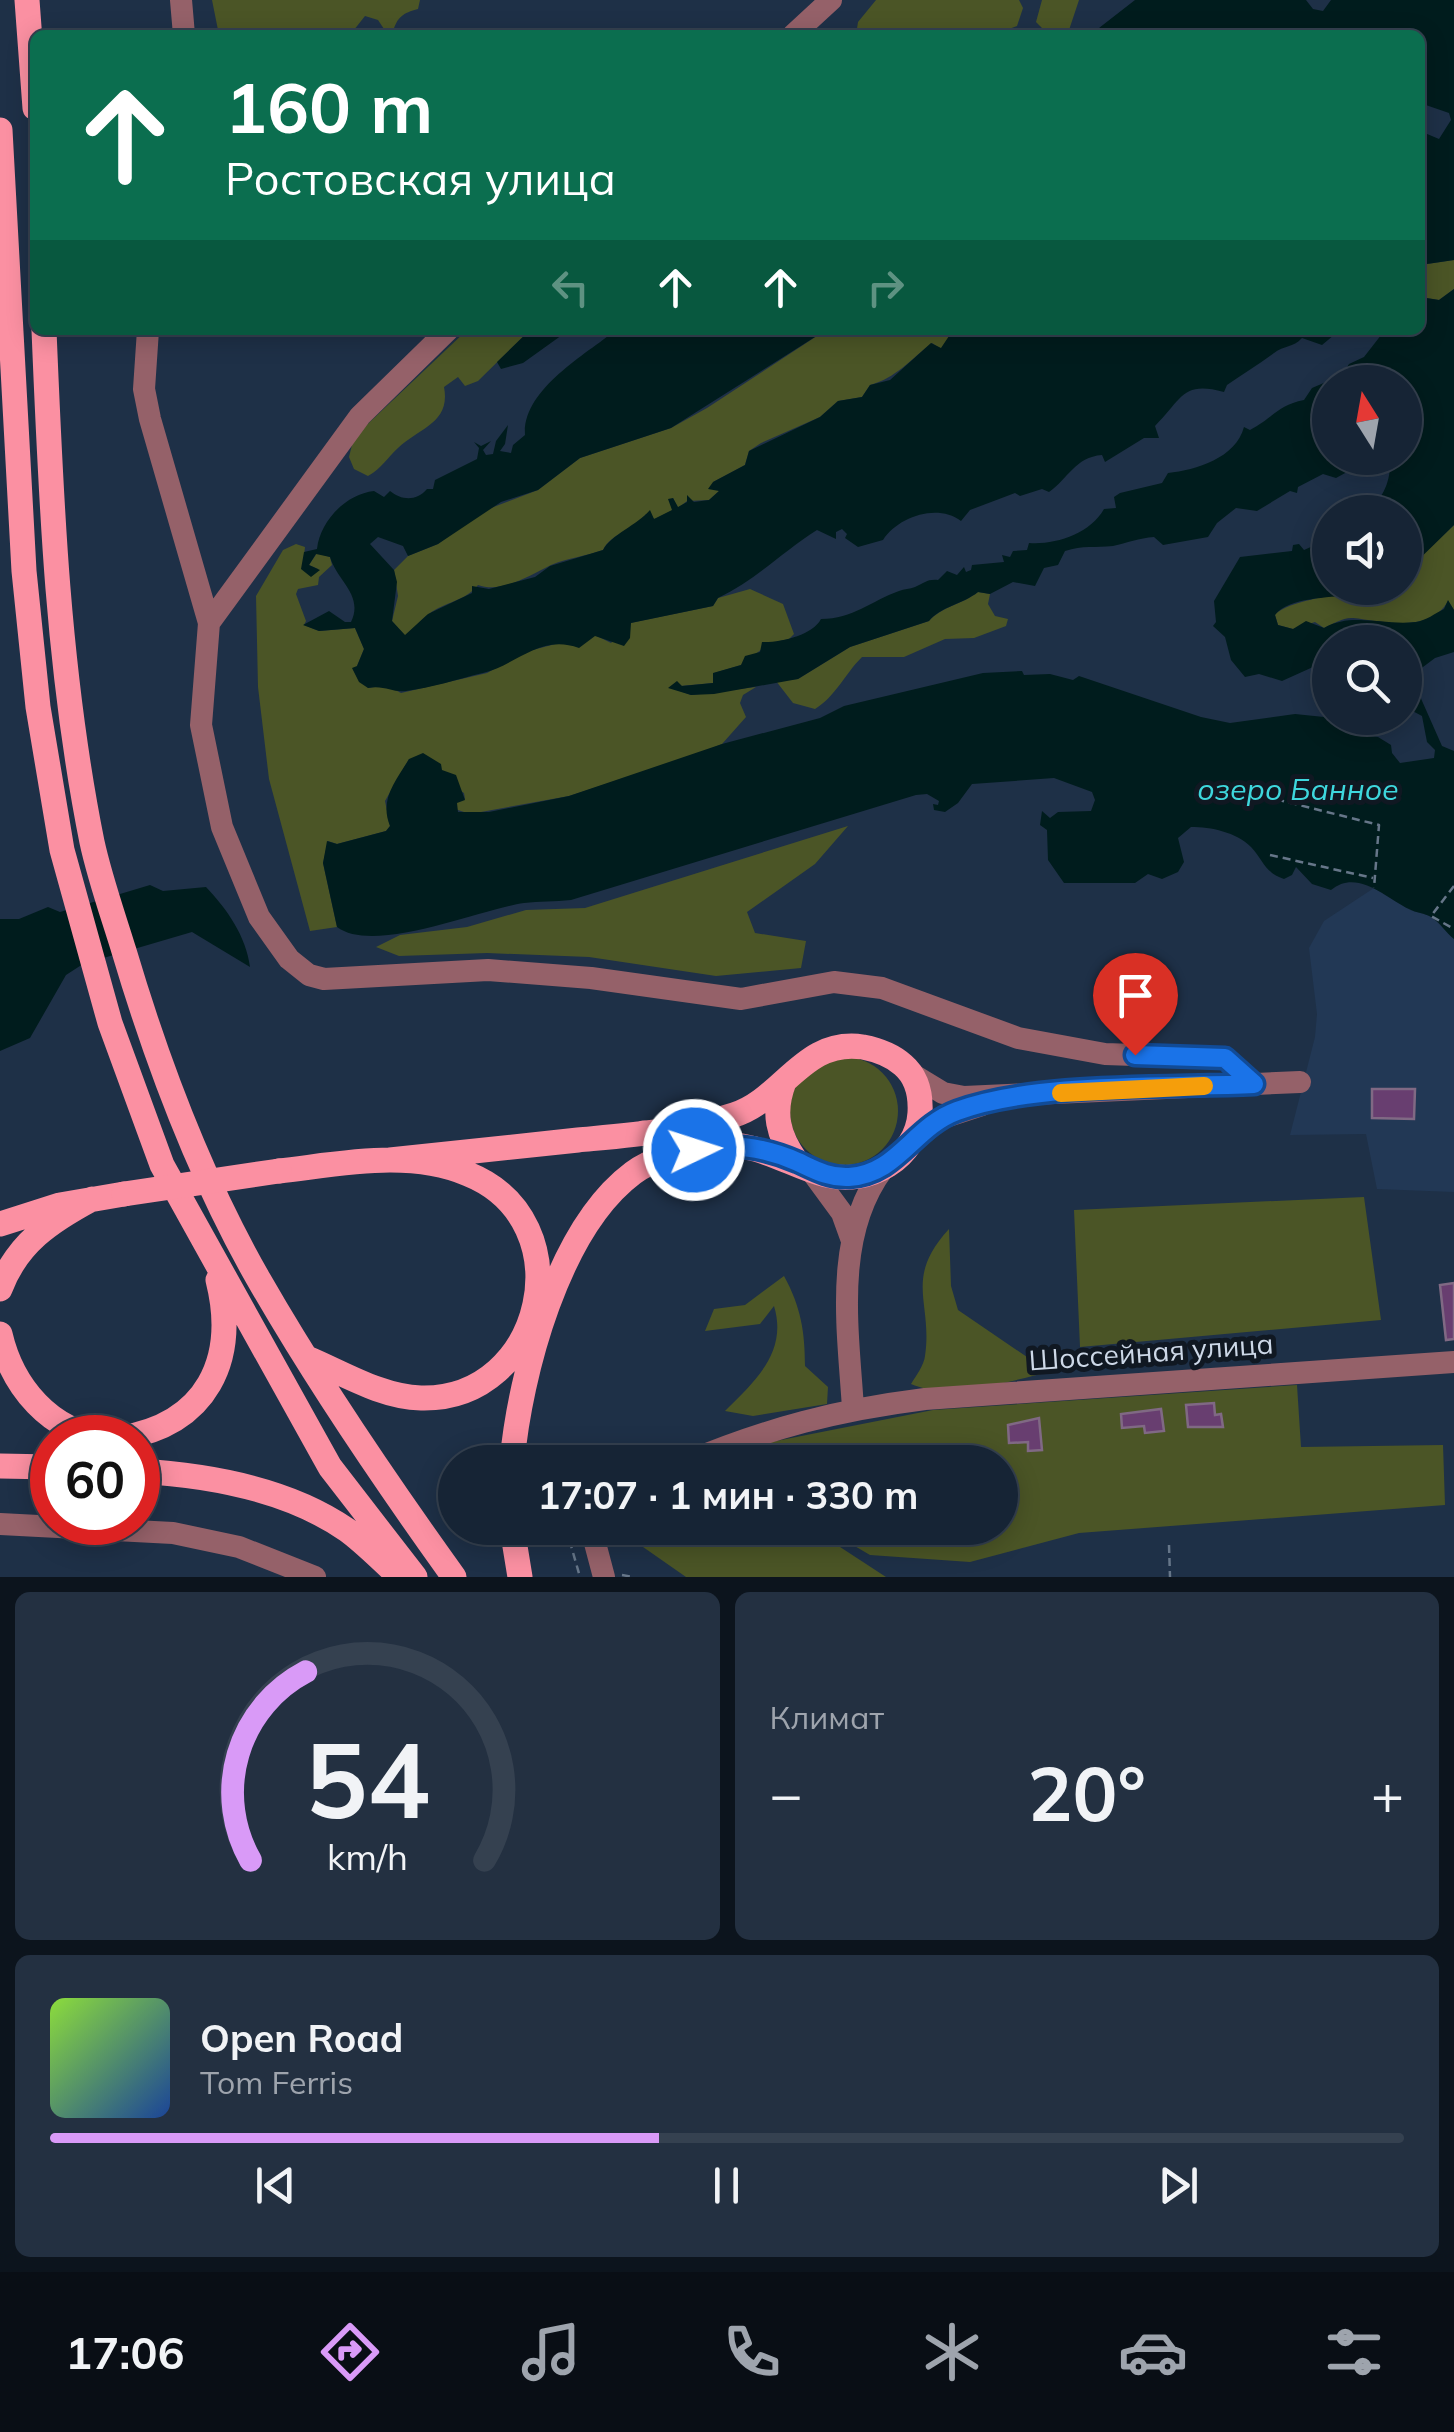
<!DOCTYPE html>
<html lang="ru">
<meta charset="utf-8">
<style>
body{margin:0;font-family:Mulish,sans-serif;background:#233041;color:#f1f3f6;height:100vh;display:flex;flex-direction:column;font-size:38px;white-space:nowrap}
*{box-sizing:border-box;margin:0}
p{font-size:32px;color:#9ea4ad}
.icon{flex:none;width:55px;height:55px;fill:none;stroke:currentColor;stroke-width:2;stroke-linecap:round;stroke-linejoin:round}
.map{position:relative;height:1577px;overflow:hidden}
.sheet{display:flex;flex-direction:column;gap:15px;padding:15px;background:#0c141d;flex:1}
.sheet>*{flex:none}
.banner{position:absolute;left:30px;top:30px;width:1395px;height:305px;border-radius:15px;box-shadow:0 5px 25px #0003,0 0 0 2px #354150;background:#0b6e4f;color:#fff;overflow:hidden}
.needle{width:65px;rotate:349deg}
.fabs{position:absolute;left:1312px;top:365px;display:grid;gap:20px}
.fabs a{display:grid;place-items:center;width:110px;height:110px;border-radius:50%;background:#162435;box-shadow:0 5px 25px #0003,0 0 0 2px #354150;font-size:50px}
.speed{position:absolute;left:30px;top:1415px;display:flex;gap:20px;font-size:50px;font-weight:700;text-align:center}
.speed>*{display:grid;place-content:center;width:130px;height:130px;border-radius:50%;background:#162435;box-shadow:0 5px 25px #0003,0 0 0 2px #354150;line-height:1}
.speed .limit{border:15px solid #d22;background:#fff;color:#111}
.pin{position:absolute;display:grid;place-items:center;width:85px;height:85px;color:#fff;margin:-102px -42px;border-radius:50% 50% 50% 0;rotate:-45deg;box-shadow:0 0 10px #0007}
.pin .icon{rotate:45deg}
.me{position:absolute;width:110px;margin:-55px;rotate:86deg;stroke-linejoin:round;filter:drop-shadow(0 0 8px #0008)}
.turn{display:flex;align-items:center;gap:35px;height:210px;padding:0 30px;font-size:45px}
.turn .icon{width:130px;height:130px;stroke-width:2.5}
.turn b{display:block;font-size:70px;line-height:85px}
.lanes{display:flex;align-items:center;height:95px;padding:0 30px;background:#0003;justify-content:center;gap:50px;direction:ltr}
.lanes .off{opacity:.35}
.big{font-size:75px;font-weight:700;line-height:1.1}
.sheet .widget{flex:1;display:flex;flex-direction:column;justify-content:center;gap:15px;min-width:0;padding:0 35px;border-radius:15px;background:#233041}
.sheet .dial{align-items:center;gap:0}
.dial svg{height:260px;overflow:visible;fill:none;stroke:#354150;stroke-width:7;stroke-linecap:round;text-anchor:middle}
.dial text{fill:#f1f3f6;stroke:none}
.song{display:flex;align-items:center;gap:30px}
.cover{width:120px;height:120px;border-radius:15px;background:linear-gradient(135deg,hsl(90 70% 55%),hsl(220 70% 35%))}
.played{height:10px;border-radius:5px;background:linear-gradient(90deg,#d99af7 45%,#354150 45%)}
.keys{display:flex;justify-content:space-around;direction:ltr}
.heat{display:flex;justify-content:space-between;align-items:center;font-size:55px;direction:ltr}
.sheet .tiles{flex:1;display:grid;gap:15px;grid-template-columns:1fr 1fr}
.widget:last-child{grid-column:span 2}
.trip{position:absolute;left:438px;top:1445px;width:580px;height:100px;border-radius:50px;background:#162435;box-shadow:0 5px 25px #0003,0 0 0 2px #354150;font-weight:700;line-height:100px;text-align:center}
.tab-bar{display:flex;height:160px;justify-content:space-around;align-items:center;background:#090e15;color:#9ea4ad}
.tab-bar .icon{width:70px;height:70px}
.tab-bar .selected{color:#d99af7}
.tab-bar b{font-size:45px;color:#f1f3f6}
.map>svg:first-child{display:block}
.built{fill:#223855}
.green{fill:#4b5526}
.water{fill:#001c1d}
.building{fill:#683e70;stroke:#806984;stroke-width:2.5}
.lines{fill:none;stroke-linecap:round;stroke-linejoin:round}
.path{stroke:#667689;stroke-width:2.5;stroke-dasharray:8 5;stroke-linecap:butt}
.minor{stroke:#956169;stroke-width:22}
.major{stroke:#fb90a2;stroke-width:25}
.major-bridge{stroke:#fb90a2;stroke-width:25}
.route-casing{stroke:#114b97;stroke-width:25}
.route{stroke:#1a73e8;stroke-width:18}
.slow{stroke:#f59e0b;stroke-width:18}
.labels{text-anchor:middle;stroke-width:10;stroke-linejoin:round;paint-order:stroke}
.street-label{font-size:28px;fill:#cdd8e7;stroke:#101822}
.water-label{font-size:30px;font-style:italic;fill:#3ed7dd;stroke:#101822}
</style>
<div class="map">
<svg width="1454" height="1577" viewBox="0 0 1454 1577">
<rect width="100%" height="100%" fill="#1e3047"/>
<path class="built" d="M1374,888L1410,910L1431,916L1454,939V1192L1377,1189L1366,1134L1290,1135L1315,1037L1317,1014L1309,948L1324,921Z"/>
<path class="green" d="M212,0H420L418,9C403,13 397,17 393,32H386L378,20L365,16L350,35H219Z
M876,0H1019L1023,8L1017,26L1001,32L985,29L975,35H856L858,22Z
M1042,0H1079L1069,30L1049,35L1036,22Z
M1454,260V289L1439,300L1420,297V265Z
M467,330H530L478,381L465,386L458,377L444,387C451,423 419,428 398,448C387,458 382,468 368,476L354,469L349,457L354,437Z
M826,330L952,333L941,349L932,343C911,359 896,378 870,385L862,397L838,401L820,417L761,443L749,451L745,465L713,482L719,491L709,500L687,501L678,508L673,498V510L655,519L646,514C635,530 611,533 603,550C586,556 568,558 551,565C530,575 502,594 478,585C466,601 444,602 429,614C419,620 415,630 405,636L392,621L398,596L394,570L408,556L438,544L483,511L538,490L580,458L671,428L707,408Z
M1454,525V610L1448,601C1430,634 1382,621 1353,618C1344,617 1332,624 1324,628L1315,622L1293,629L1278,625L1275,615C1289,597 1380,588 1405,588V572Z
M296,544L305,547L303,565L313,572L318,569L309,565L317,553L330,557L332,565L319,577L318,585L298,589L296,594L306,621L304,625L319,631L355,628L364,649L357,666L368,688L386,685L401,693L487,673L525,652L563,642L595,635L611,643L630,623L713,606L718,598L750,589L783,604L794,634L789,639L770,643L741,665L714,673L713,683L669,687L691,695L756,687L743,695L740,703L746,717L722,744L693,756L569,796L470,814L455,809L457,802L465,799L464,793L409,759L385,801L390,826L386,831L337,844L328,841L323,863L337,927L310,931L269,779L258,687L256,596L283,550Z
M978,592L990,594L988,604L995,616L1008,619L1006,626L974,638L945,639L904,657H862C844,675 836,696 815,709L793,703L776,681L798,679L850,647L929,621C941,607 963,604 978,592Z
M848,826L815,864L747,912L755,933L806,941L801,968L716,976L589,957L487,953L399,956L376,947L400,935L467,927L526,910L585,908Z
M790 1111a54 54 0 1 1 108 0a54 54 0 1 1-108 0Z
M1364,1197L1381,1320L1080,1347L1074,1210Z
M949,1229L951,1286L958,1310L1049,1372C1012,1381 946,1400 911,1384C916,1376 924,1365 925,1356C933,1302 903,1279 949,1229Z
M784,1276C801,1307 805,1332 805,1366L828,1387L827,1404L753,1416L725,1411C755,1381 788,1352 774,1306L760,1324L705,1331L714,1309L745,1305Z
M1297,1385L1301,1447L1443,1445L1445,1505L1079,1533L970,1562L870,1555L824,1528H1000V1462H724L771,1442L933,1410Z
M633,1528H811L886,1577H686L633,1540Z"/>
<path class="water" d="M1135,0H1306L1313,9L1323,11L1331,0H1454V260L1420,265V131L1439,139L1451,120L1449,113L1420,103V35H1090Z
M1454,289V525L1406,572L1405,512H1360C1380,506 1390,485 1390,464L1397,463L1391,458H1405V382H1330V458H1387L1369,460L1336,478L1323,474L1298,487L1297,493L1290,491L1257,511L1236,508L1217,523L1208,537L1163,545L1154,537C1139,538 1127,543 1113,546C1095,548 1083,545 1065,551L1058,565L1044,568L1035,586L1013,582L990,594L978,592C963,604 940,607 929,621L850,647L798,679L714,694L691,695L668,688L677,681L682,686L713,683V673L741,665L745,656L760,652L762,642C780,643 813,635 821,619C853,619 871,601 899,591C904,589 910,589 915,587C925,583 927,579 938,580L947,571L957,575L964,567L966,572L971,570L972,565L1004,562L1002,555L1010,557L1013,551L1027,550L1029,543C1055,545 1090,534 1104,509L1116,508L1114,497L1120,493L1162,483L1168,473C1196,470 1236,458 1244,427L1250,430C1273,418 1278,405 1304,400L1312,388L1333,379L1336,372L1343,374L1349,364L1364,357L1385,330H1420V297L1439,300Z
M530,330H569L523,363L501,369L497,362Z
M616,330H826L671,428L580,458L538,490L501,502L438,544L408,556L403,546L378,537L370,544L394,570L397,582L392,621L405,635L428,614L472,593V586L489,589L535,577L550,566L603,550C611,535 637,525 650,510L654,519L672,510L668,499L673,498L678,507L687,502V495L694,502L709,500L719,491L708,489L713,482L745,465L749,451L820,417L838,401L862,397L870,385L890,380L931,343L941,348L951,333L949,330H1340L1322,345L1302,338C1293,348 1284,345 1274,353C1259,364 1243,374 1227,385L1224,392C1182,381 1183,398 1155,426L1159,438H1144L1105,462L1102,455C1075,457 1068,479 1049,492L1042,489L1020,496L1015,493L970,510L961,521C937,503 898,517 883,540L858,547L845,538L847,534L842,529L836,532V539L817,530C782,552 756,580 718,598L713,606L631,623L630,638L624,646L595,636L579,648C540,633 515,666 483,673C458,679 431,688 406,691C393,693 385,685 368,688L359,682L352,668L357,666L364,649L355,628L319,631L303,625L329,611L345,622H351C364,595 337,581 330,557L316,554L309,565L320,570L311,577L301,569L304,552L317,549C320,521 346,494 374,491L384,497L390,491C401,500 416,502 427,489H433L435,480L477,459L479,448L474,442L481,446L491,441L483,450L486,455L493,454L496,441L508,425L505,444L500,451L511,453L513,445L525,435C522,390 585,355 616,330Z
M1326,529H1330V588H1372C1365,589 1357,595 1350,595C1329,598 1289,597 1275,615L1278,625L1293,629L1306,621L1324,628C1352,612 1384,626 1416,622C1425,621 1436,613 1444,609L1448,600L1454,610V652L1435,658L1411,676L1442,746L1454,751V939C1446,933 1440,922 1431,917C1425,913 1416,913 1409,909C1386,898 1357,868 1331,890L1312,884L1296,867L1292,875L1284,879C1264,872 1264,861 1251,847C1236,832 1211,827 1191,827L1178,838L1184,862L1178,872L1162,879L1148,874L1135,883H1064L1048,860L1047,830L1040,825L1042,811L1050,818L1058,812L1091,811L1095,800L1092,792L1054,778L972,784L958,803L945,812L934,810L933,804L938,805L939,801L927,794L916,795L571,900C555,902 539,901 524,903C480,909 374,955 337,927L323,863L327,841L337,844L386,831L390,826C379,799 396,781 409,759L423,753L441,764L442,770L456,775L465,800L457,803L458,812H489L569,796L722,744L820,718L844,706L983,673L1022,671L1024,675L1050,674L1073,680L1079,676L1201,717L1230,723L1295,714L1324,717L1346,732L1378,737L1391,745L1392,753L1400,763L1434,758L1435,750L1427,742L1422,716L1405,707V642H1330V679L1313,667L1282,681L1259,674L1245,677L1231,660L1225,637L1213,626L1216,622L1214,601L1240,557L1292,551L1293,545L1299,544L1304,550L1313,546Z
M150,885L163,891L206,887C227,909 246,936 250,967L192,932L83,964L66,975L30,1038L0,1051V919H19L48,907L60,912Z"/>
<path class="building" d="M1372,1089H1415L1414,1119L1372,1118Z
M1454,1283V1339L1446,1340L1440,1285Z
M1214,1403L1215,1415L1221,1414L1223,1427H1188L1186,1405Z
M1161,1409L1164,1431L1145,1433L1144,1426L1122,1428L1121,1414Z
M1039,1418L1042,1450L1028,1451V1442L1009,1443L1008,1425Z"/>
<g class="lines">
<path class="path" d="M1251,793L1379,825L1374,888
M1270,855L1373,878
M1454,886L1431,916L1454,929
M657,1462L669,1458
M566,1528L580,1577
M1169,1545L1170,1577
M622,1575L633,1577"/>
<path class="minor" d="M181,0L184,35
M793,35L831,0
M148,330L144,389L150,419L209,623
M448,330L360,416L209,623L201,725L222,827L259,917L289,959L309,975L324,979L488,970L591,978L741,999L834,982L882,988L1018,1038L1105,1054L1225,1058L1254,1084
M915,1076L943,1093L964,1097L1300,1082
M911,1143L939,1119L982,1105
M809,1168L842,1213L851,1238
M853,1408C848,1329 833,1236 883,1169
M687,1462C769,1428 837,1410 925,1399L1454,1362
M0,1524L173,1533L239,1547L315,1577
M591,1528L604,1577"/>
<path class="major" d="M27,0L35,108
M0,130L24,571L38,707L62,850L110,1023L162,1165L330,1467L415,1577
M44,330C51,502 58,673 92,842C100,879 113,915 124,951C157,1062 201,1179 259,1280C318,1383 385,1481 454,1577
M784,1082C772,1113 778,1135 796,1161
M390,1160C452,1153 515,1147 578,1140C630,1135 685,1131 734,1115C784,1099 803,1038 863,1047C878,1050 892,1055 903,1065C917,1077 921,1095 920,1113C917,1158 869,1186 826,1175C802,1169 780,1156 755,1149C718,1140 681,1136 643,1133
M279,1171C341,1164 409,1149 468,1174C585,1221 545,1401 421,1398C381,1397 343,1373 307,1358
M0,1224L60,1205L124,1194
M0,1289C17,1243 51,1221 92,1199
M0,1334C12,1386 50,1433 107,1438
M121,1438C207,1424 238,1360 218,1280
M512,1462C520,1374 558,1229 633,1173C656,1156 684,1152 712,1146
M0,1466L52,1467
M138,1471C207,1475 288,1489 347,1530C365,1543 382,1561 399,1576
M512,1528L520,1577"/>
<path class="major-bridge" d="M124,1194L279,1171"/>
</g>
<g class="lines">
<defs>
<path id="route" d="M694,1150C730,1142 764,1147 798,1162C815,1170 829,1178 849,1177C898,1174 913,1127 957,1111C1035,1082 1168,1088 1254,1084L1225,1058L1135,1055"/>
</defs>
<use href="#route" class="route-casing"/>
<use href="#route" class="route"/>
<path class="slow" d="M1061,1093L1204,1086"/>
</g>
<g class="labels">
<g class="street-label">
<text transform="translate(1151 1352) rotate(-4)" y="10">Шоссейная улица</text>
</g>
<g class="water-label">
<text x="1298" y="800">озеро Банное</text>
</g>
</g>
</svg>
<div class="fabs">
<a><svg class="needle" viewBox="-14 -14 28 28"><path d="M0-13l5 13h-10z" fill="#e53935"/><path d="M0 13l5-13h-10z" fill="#9ea4ad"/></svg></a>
<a><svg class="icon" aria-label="sound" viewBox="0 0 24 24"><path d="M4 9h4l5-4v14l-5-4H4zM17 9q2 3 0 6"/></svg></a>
<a><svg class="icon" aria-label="search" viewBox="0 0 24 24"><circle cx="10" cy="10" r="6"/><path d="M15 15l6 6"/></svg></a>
</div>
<div class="speed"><div class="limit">60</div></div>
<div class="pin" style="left:1135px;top:1055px;background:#d93025"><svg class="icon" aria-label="arrive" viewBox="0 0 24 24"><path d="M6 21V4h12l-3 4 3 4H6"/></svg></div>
<svg class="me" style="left:694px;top:1150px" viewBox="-20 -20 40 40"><circle r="17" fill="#1a73e8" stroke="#fff" stroke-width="3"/><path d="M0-11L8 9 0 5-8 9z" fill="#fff"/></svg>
<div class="trip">17:07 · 1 мин · 330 m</div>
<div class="banner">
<div class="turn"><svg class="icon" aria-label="ahead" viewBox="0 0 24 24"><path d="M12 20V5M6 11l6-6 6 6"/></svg><div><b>160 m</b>Ростовская улица</div></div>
<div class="lanes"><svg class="icon off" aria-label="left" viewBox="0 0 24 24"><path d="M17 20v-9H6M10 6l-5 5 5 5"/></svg><svg class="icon" aria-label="ahead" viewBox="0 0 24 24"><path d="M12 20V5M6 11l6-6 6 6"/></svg><svg class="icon" aria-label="ahead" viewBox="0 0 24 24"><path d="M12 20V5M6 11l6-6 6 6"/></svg><svg class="icon off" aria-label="right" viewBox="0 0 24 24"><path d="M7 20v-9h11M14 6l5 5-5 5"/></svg></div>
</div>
</div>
<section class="sheet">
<div class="tiles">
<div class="widget dial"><svg viewBox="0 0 100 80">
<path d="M14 69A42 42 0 1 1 86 69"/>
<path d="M14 69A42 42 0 0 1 31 11" stroke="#d99af7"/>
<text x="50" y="56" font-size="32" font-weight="700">54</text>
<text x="50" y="72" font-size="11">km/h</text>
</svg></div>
<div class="widget"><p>Климат</p>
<div class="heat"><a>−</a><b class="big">20°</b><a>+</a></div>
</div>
<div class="widget">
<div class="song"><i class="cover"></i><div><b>Open Road</b><p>Tom Ferris</p></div></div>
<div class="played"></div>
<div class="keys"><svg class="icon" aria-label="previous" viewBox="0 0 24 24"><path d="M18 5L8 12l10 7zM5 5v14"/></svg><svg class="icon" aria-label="pause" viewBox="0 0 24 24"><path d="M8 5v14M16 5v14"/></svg><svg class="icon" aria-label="next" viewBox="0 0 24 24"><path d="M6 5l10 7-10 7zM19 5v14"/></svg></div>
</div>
</div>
</section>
<nav class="tab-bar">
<b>17:06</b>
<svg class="icon selected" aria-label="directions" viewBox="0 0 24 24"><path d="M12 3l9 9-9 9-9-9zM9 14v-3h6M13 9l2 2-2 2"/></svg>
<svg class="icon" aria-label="music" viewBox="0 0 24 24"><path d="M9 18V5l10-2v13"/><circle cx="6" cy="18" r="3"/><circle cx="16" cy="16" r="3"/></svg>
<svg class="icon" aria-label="phone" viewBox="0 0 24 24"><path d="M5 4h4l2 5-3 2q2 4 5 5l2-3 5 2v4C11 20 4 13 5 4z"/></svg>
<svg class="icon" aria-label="climate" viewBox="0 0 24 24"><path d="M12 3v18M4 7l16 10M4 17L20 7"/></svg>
<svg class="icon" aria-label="car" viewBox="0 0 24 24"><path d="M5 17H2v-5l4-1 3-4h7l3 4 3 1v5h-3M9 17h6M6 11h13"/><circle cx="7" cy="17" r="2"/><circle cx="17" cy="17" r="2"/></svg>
<svg class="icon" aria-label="filters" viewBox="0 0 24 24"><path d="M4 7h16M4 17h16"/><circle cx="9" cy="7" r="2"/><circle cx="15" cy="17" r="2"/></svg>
</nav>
